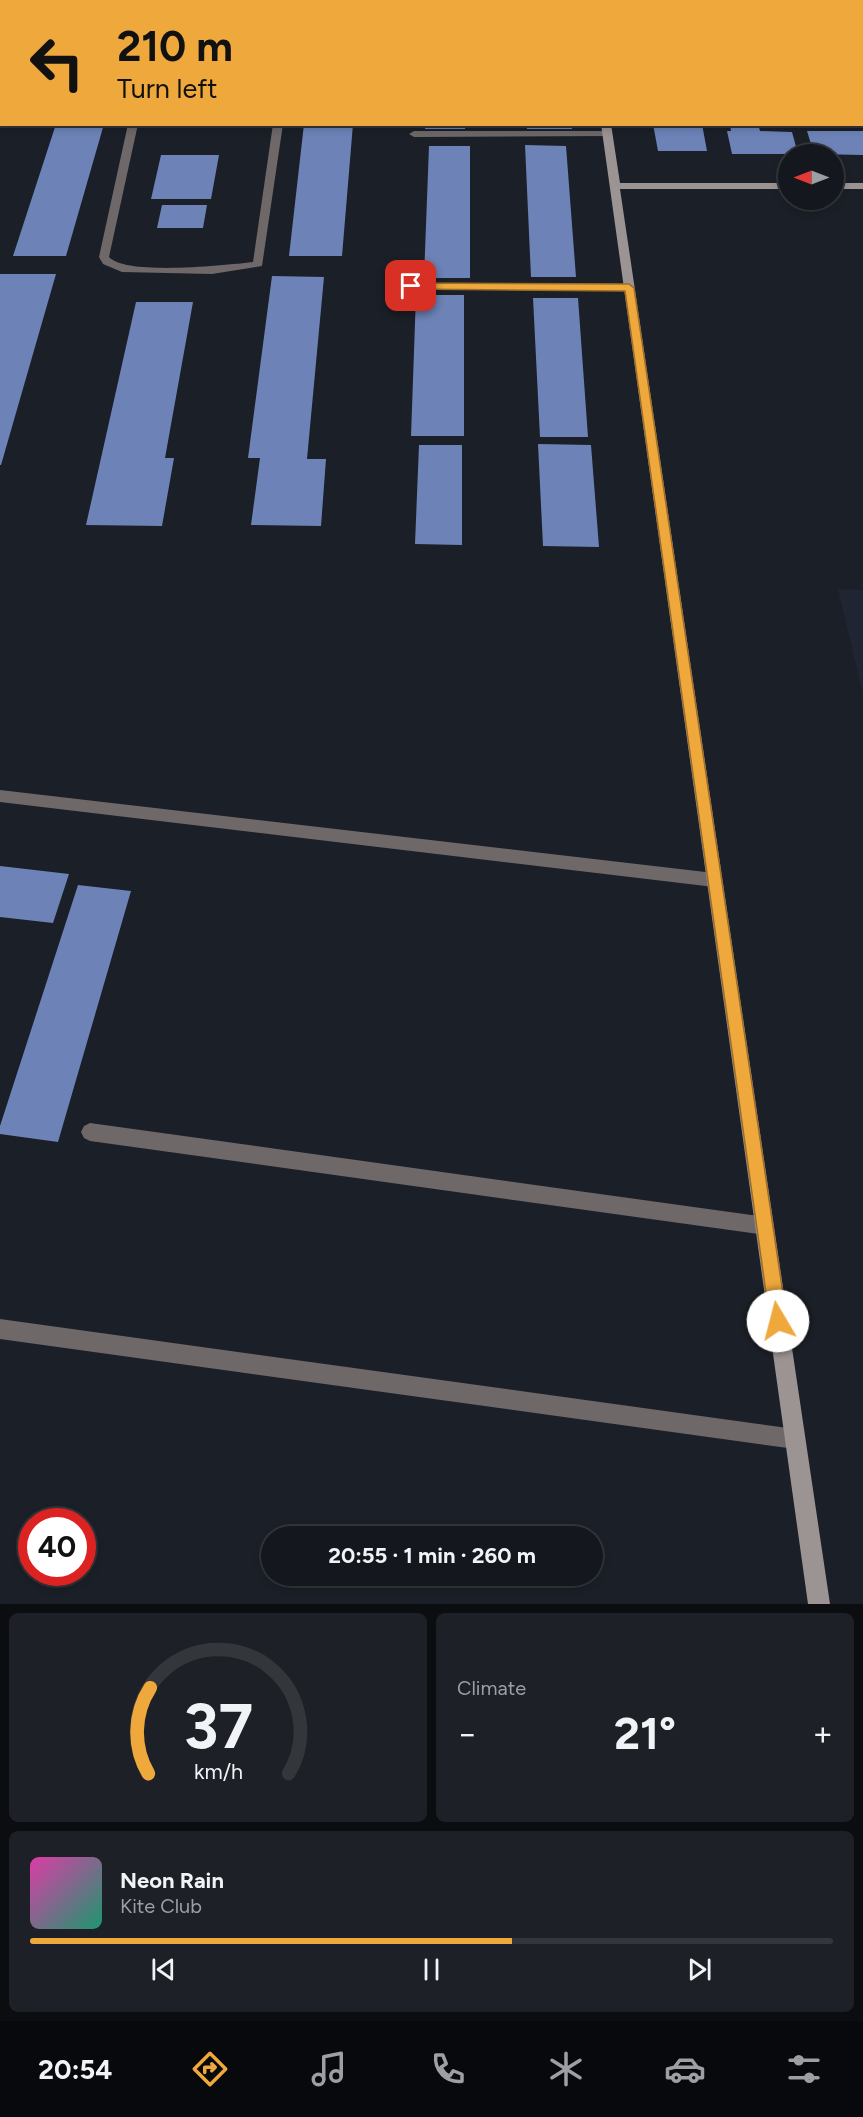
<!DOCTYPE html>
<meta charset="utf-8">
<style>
body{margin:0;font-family:Figtree,sans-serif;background:#1d2026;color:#f1f3f6;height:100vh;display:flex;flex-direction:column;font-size:22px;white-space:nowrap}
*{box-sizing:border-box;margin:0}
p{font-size:20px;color:#9d9fa4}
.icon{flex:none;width:33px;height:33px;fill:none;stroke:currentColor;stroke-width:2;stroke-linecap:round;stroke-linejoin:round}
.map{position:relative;height:1604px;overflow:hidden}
.panel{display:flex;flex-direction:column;gap:9px;padding:9px;background:#0b0d10;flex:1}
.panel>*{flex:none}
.top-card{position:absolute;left:0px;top:0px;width:864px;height:126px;box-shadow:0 3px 9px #0003,0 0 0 2px #33363b;background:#eea83c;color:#111;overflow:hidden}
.needle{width:39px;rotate:270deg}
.tools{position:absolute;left:778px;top:144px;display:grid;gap:12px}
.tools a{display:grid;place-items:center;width:66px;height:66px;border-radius:50%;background:#14171d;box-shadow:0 3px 9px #0003,0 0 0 2px #33363b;font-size:30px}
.speed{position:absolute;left:18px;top:1508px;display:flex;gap:12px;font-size:30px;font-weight:700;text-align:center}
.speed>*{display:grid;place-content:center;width:78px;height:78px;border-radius:50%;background:#14171d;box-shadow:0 3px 9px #0003,0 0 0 2px #33363b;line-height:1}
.speed .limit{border:9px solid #d22;background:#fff;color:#111}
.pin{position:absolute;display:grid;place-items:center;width:51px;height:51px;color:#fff;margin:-26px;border-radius:12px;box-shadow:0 3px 9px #0006}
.me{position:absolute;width:66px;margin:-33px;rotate:352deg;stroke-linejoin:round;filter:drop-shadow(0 0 4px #0008)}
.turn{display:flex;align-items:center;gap:21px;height:126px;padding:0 18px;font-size:27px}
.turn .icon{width:78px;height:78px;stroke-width:2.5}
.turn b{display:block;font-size:42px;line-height:51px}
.big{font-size:45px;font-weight:700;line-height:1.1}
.panel .widget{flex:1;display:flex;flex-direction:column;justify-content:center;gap:9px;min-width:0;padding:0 21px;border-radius:9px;background:#1d2026}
.panel .dial{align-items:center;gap:0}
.dial svg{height:156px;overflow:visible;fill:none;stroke:#33363b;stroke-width:7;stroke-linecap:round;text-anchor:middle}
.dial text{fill:#f1f3f6;stroke:none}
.song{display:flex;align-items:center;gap:18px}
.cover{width:72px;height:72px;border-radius:9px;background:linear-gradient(135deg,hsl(320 70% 55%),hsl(160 70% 35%))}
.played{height:6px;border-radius:3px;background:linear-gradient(90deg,#eea83c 60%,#33363b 60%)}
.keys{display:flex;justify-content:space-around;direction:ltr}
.heat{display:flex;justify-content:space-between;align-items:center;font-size:33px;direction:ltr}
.panel .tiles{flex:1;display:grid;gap:9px;grid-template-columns:1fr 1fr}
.widget:last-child{grid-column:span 2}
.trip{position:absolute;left:261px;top:1526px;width:342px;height:60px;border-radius:30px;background:#14171d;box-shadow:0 3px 9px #0003,0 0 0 2px #33363b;font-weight:700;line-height:60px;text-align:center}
.tab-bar{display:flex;height:96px;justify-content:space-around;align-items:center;background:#08090c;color:#9d9fa4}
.tab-bar .icon{width:42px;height:42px}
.tab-bar .on{color:#eea83c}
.tab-bar b{font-size:27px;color:#f1f3f6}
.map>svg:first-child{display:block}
.built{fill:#202533}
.building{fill:#6d83b7}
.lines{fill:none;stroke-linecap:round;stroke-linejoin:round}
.lane{fill:#6e6869;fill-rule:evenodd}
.secondary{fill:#9c9393;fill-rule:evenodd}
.route{fill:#eea83c;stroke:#9b6d27;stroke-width:1.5}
</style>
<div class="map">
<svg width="863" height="1604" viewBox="0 0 863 1604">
<rect width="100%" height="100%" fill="#1b1f27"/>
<path class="built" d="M838,589L863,590V694Z"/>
<path class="building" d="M56,124H104L66,256H13Z
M304,124H353L342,256H289Z
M425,124H465V129H425Z
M527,124H572V129H527Z
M653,124H702L707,151H658Z
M730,124H758L760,131L792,132L798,154H732L727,131H731Z
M807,131H863V155L814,154Z
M525,145L566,146L576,277H531Z
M429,146H470V278H424Z
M161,155H219L211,199H151Z
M162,205H207L203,228H157Z
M0,274H56L1,465H0Z
M272,276L324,277L307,459H326L321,526L251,525L260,458H248Z
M416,295H464V436H411Z
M533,298H578L588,437H540Z
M136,302H193L165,458H174L162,526L86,525Z
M538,444L591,445L599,547L543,546Z
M419,445H462V545L415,544Z
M0,866L69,874L53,923L0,917Z
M78,885L131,891L58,1142L0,1134V1126Z"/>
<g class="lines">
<path class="lane" d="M135,0H143V2H135Z
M280,0H288L289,2H280Z
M128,124H138L109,257C126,276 227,265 253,262L273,124H283L262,266L212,274L122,272L103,264L99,257Z
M607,131L612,134L610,136L414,137L409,134L414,131Z
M411,283L629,285L634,288L629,291L407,288V284Z
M0,790L714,873L720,875L722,880L720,885L714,887L0,802Z
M90,1123L765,1217L771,1220L774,1226L771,1232L765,1235L90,1141L84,1138L81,1132L84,1126Z
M0,1319L795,1429L802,1432L805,1439L802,1446L795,1449L0,1339Z"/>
<path class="secondary" d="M585,0H593V2H585Z
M601,124H611L620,183H789V189H620L830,1604H808Z
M834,183H863V189H834Z"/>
</g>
<path class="route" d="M411,283L629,284L634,288L787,1321L785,1327L778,1330L772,1327L770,1321L625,291L408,289V284Z"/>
</svg>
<div class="tools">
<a><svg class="needle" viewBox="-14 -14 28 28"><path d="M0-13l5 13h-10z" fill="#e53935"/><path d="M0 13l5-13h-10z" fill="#9d9fa4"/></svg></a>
</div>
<div class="speed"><div class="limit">40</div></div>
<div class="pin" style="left:411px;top:286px;background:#d93025"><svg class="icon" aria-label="arrive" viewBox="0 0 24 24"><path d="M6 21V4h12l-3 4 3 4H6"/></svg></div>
<svg class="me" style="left:778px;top:1321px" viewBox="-20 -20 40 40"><circle r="19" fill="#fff"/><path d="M0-13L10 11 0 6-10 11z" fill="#eea83c"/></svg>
<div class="trip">20:55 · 1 min · 260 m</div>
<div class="top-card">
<div class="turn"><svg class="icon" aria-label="left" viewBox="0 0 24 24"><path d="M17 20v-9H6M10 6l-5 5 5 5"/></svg><div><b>210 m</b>Turn left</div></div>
</div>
</div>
<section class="panel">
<div class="tiles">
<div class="widget dial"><svg viewBox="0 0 100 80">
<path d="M14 69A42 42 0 1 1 86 69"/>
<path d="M14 69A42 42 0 0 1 15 25" stroke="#eea83c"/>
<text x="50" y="56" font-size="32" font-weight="700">37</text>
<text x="50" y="72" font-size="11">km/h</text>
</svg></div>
<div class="widget"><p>Climate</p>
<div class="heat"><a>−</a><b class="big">21°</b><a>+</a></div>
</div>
<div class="widget">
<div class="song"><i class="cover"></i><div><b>Neon Rain</b><p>Kite Club</p></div></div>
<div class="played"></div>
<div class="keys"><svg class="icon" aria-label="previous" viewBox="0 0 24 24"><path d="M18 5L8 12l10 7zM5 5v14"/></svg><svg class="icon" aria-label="pause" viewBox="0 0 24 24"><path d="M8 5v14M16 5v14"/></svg><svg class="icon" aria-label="next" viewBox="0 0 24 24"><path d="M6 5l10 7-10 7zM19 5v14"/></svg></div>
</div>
</div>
</section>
<nav class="tab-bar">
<b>20:54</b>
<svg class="icon on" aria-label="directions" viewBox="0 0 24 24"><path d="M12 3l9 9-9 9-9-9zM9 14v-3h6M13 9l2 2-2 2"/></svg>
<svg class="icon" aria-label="music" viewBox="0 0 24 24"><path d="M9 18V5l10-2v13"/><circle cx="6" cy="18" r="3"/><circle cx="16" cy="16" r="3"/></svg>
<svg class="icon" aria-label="phone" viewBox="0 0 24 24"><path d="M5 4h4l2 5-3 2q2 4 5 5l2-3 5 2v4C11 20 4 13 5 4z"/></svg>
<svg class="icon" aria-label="climate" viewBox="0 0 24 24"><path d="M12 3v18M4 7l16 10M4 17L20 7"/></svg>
<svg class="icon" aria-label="car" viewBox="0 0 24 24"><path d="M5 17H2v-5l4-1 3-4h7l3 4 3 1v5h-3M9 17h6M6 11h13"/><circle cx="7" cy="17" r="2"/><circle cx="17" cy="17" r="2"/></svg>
<svg class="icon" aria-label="filters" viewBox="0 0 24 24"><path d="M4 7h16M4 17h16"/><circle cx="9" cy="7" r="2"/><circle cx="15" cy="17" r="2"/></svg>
</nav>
